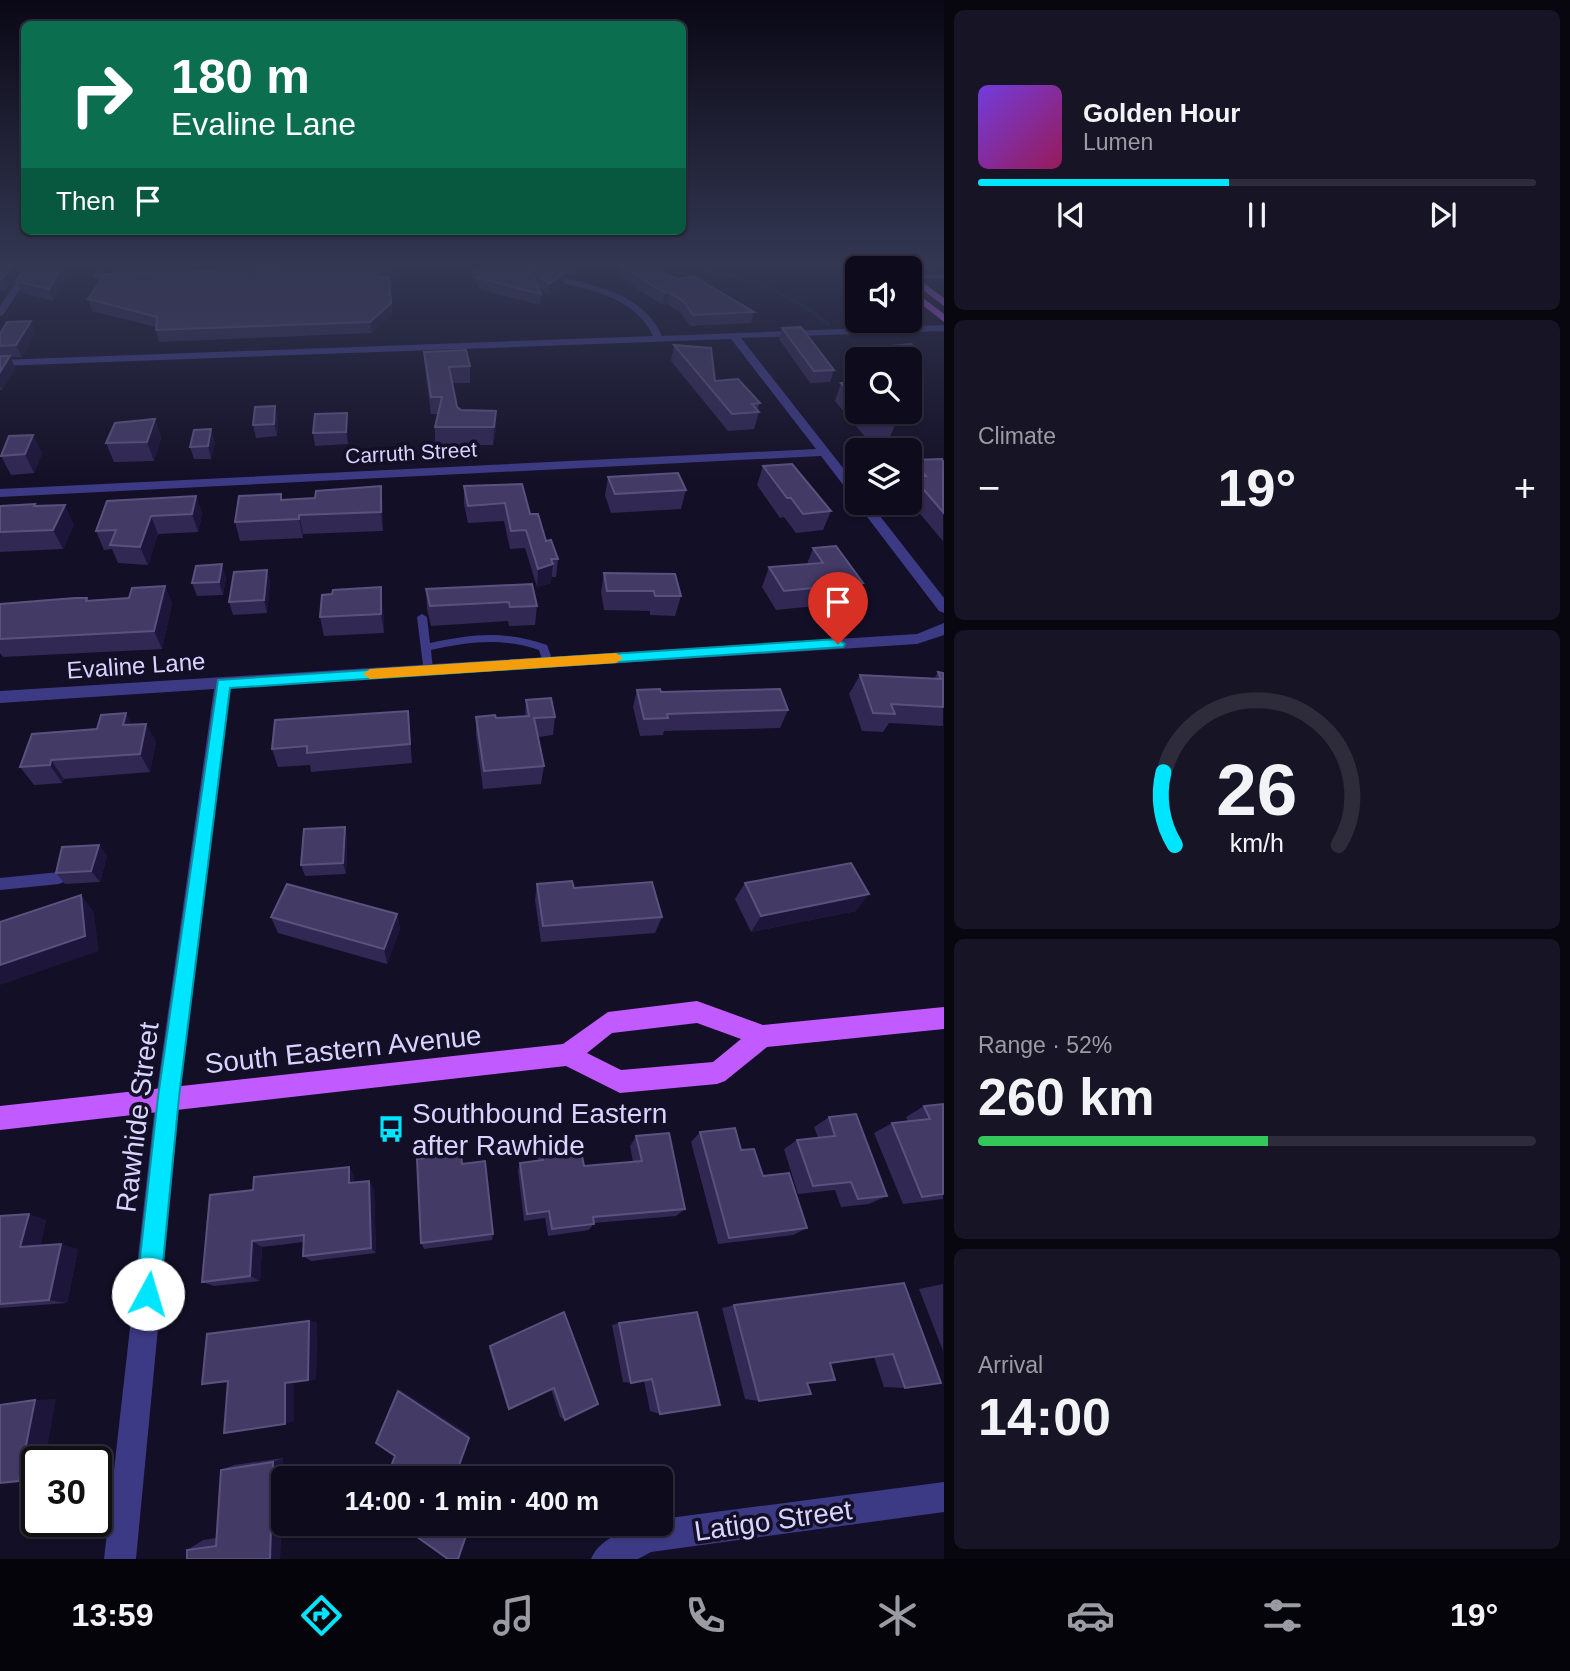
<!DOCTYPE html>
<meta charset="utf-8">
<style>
body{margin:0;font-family:Arial,sans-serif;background:#171425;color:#f1f3f6;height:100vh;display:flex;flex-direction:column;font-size:26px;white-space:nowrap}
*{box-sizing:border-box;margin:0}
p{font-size:23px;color:#9b9ba3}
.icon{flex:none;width:38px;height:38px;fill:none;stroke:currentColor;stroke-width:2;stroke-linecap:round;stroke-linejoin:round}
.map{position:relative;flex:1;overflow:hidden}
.side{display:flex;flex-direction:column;gap:10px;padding:10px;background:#08060f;width:626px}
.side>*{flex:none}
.top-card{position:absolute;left:21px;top:21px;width:665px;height:214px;border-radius:10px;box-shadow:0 2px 5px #0004,0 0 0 2px #2e2b3b;background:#0b6e4f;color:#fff;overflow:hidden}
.buttons{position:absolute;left:845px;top:256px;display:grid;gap:14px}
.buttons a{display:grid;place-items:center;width:77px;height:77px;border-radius:10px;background:#0e0b1c;box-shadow:0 2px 5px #0004,0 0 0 2px #2e2b3b;font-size:35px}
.speed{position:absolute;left:21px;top:1446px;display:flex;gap:14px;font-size:35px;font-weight:700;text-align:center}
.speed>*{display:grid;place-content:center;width:91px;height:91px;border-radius:50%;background:#0e0b1c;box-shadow:0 2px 5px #0004,0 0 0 2px #2e2b3b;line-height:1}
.speed .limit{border:4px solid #111;border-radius:10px;background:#fff;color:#111}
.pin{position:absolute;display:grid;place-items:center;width:60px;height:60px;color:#fff;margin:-72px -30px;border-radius:50% 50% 50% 0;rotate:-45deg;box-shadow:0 0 7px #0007}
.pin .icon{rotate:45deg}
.me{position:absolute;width:77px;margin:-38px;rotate:6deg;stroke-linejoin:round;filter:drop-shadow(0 0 5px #0008)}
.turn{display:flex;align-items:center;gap:24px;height:147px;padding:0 35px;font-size:32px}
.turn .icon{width:91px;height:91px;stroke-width:2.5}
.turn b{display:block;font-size:49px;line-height:60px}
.then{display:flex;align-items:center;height:66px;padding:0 35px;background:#0003;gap:14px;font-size:26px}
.big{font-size:52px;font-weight:700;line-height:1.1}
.side .widget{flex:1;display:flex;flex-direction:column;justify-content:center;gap:10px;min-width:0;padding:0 24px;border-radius:10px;background:#171425}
.side .dial{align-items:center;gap:0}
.dial svg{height:182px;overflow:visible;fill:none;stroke:#2e2b3b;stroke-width:7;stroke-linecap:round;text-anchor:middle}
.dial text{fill:#f1f3f6;stroke:none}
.song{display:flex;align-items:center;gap:21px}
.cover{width:84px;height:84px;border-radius:10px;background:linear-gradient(135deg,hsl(260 70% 55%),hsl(330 70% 35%))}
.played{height:7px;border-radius:4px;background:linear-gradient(90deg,#00e5ff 45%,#2e2b3b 45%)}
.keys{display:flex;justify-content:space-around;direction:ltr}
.heat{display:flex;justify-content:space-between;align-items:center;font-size:38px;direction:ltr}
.charge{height:10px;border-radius:5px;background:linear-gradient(90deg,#34c759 52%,#2e2b3b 0)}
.trip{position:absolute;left:271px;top:1466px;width:402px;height:70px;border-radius:10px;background:#0e0b1c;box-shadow:0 2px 5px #0004,0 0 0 2px #2e2b3b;font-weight:700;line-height:70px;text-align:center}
.tabs{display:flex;height:112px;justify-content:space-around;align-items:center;background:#06040b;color:#9b9ba3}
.tabs .icon{width:49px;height:49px}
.tabs .selected{color:#00e5ff}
.tabs b{font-size:32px;color:#f1f3f6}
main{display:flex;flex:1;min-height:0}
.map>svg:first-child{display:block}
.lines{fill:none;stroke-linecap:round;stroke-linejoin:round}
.stream{stroke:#0a1f44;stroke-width:3.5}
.lane{fill:#3d3a85;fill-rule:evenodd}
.street{fill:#3d3a85;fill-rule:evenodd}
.primary{fill:#c25bff;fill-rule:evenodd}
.wall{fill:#312854}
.shaded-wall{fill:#1d163a}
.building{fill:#433a66;stroke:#5a527e;stroke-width:2}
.route{fill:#00e5ff;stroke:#0095a6;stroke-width:2}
.slow{fill:#f59e0b}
.labels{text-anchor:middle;stroke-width:7;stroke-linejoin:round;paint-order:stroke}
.far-street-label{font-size:21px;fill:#d9d4ff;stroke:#130f26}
.street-label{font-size:24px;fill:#d9d4ff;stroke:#130f26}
.near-street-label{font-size:28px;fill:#d9d4ff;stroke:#130f26}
.near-poi-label{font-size:28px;fill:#d9d4ff;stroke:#130f26;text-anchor:start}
</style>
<main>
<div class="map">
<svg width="944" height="1559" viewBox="0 0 944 1559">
<rect width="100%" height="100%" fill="#130f26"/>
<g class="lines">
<path class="stream" d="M671,262C729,274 783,285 829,325"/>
<path class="lane" d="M944,274V278L910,279L912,276Z
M911,343L914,345L913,346L883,350L892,359H885L875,348L878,346Z
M910,377L922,385V389H916L910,383Z
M422,614L427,617L430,643C473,634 504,630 547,645L553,662L548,666L544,665L539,650C502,637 468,642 431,650L433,670L432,673H424L417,617Z
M59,872L64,874L66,878L64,882L59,884L0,890V878Z"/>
<path class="street" d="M98,262H106L101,274L130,279L110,283L93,277Z
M26,267L33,269L3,315L0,316V306Z
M541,273C585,283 642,290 662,336L944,325V331L741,338L858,487V502H869L944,598V613L939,611L858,505L856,502L857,500L854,499L821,456L0,497V489L816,449L731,339L0,366V360L653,336C634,293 578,287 538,278Z
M944,623V635L917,644L230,688L180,1097L136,1559H104L156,1097L214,689L0,703V691L917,634Z
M944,1482V1512L651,1552L638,1559H591C601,1535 637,1524 662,1524V1519Z"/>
<path class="primary" d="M870,262H879L885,268H876Z
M888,262H897L903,268H894Z
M910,273L944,298V306L910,280Z
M910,288L944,314V322L910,295Z
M697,1001L763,1025L944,1007V1029L767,1047L725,1081L717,1084L620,1093L566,1066L0,1130V1106L563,1044L608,1012ZM697,1023L741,1039L713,1062L621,1070L587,1053L612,1033Z"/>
</g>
<path class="wall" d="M0,262H75L53,301L21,292L16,281L27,265H25L7,290L0,291Z
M111,262H450L390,280L392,314L372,333L159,342L156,330V327L92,311L88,299L114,274L110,264Z
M511,262H589V265L575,276L564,273V284L548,295L537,284L541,294L540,305L478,289V283L473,282V271Z
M738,262H800L797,269L755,265Z
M924,262H943V272H930L922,267Z
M621,266L754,312L751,323L690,326L681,313L667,304L663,305L619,277Z
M858,287V310L846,299L850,288Z
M782,328L834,370L830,382L810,383L779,339Z
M35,333L22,357H10L15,368L2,390H0V334Z
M674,345L715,381L760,403L757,410L759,412L754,429L728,431L671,361Z
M424,352L470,366V383H452L457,407L461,410L496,411V429L493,445H435V427L438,414H431L425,368Z
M858,382V411H892L898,418L890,437L866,438L835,401L841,383Z
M347,413L348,425V444L315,446L313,433Z
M278,418L277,436L256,438L253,425Z
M155,419L161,438L154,461L114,462L106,443Z
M215,442L211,459H194L190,447Z
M42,453L34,473L11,475L1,456Z
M913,460L943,461V541L910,502V467Z
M763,466L831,511L823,530L796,533L784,517L780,518L757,485Z
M608,477L686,490L681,509L611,513L605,495Z
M464,486L530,514L558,559L556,577H551V583L537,587L525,548L510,549L504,521L468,523L464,504Z
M281,494L282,500L383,505V531L303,534V538L240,541L235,522Z
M196,496L202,514L198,532L158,534L148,565L118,563L112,549L104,550L96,531Z
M35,504L36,506L74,524L63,549L0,552V506Z
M813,548L863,583L854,602L776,610L762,587L769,567L807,564Z
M267,570L270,583L267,613L233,615L229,602Z
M604,573L681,596L675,616L650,615V611L604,610L601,592Z
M226,577L223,595L197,596L192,583Z
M165,586L172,604L162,649L3,657L0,653V604L87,598L88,600L129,598Z
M426,589L537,606L535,625L509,626L508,621L431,626L427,609Z
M332,594L383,607L384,633L324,636L320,617Z
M938,672L943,673V726L889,723L883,732L862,731L849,694L860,675L934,679Z
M637,690L661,692L788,710L780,728L664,731L663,735L640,736L633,707Z
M526,700L555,717L553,735L538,737L544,766L541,784L483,789L476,735V717L496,718L525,716Z
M408,711L412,763L311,772L310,765L278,767L272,749Z
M146,724L156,742L150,772L64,779L62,783L34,785L20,767L97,729Z
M345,827L347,839L346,874L305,876L301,865Z
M99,845L107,856L100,882L65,884L56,873Z
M745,883L856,911L751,932L735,899Z
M537,884L574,888L662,917L655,933L541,942L535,900Z
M397,914L400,929L387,964L278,933L271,917Z
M943,1104V1199L903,1204L874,1133L892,1123L908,1121L906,1117L924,1106Z
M829,1117L887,1196L869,1204L841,1207L835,1190L798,1194L784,1149L797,1140L818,1138L814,1127Z
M700,1132L741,1150L807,1228L793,1235L718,1244L691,1142Z
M636,1136L685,1209L676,1216L594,1223L589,1230L548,1236L545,1218L524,1221L518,1171L520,1163L538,1160L537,1155L540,1146L584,1166L633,1162L630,1146Z
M462,1164L493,1234L492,1240L424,1249L421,1243Z
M349,1167L354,1176V1183L374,1189L376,1253L311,1261L303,1256L304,1242L262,1247L260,1281L214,1286L202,1282L253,1190Z
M0,1216L46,1220L40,1246L78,1249L67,1303L0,1308Z
M904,1283L905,1388L884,1387L874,1357L830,1363L807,1383L759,1401L745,1399L722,1308L734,1305Z
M943,1284V1351L919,1289Z
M564,1312L565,1420L560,1417L551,1389L509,1409L507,1407L489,1348Z
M697,1312L660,1414L650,1411L644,1381L631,1383L623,1382L612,1325L619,1323Z
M309,1321L317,1323L316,1379L294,1383V1421L228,1382L202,1384Z
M283,1458L280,1559H187V1550L203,1540L216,1538L221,1470L234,1465Z"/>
<path class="shaded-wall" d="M14,262H24L25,265L7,290L2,279Z
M65,262H75L53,301L49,289Z
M310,262H340L311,267Z
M414,262H450L372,286L371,275Z
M580,262H589V265L575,276L576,265Z
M565,273L564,284L548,295L549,284Z
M669,292L667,304L663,305L665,293Z
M391,303L392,314L372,333L370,322Z
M31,321L35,333L22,357L16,345Z
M10,356L15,368L2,390L0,386V372Z
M275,406L278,418L277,436L274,424Z
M496,411V429L493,445L494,427Z
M347,413L348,425V444L346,432Z
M155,419L161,438L154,461L147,442Z
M211,429L215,442L211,459L208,446Z
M33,435L42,453L34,473L25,454Z
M381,486L383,505V531L381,512Z
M196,496L202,514L198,532L192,514Z
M65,505L74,524L63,549L53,530Z
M299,515L303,534V538L299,519Z
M151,516L158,534L148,565L140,547Z
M222,564L226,577L223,595L219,582Z
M553,564L551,583L537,587L538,569Z
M267,570L270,583L267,613L264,600Z
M165,586L172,604L162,649L154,631Z
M381,587L383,607L384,633L381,614Z
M126,713L136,732L123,725Z
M146,724L156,742L150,772L140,754Z
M51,760L64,779L62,783L50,765Z
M345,827L347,839L346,874L343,863Z
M99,845L107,856L100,882L91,871Z
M869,894L856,911L751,932L761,916Z
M81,895L94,912L99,951L0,985V965Z
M397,914L400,929L387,964L384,949Z
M349,1167L354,1176V1191L349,1183Z
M369,1181L374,1189L376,1253L371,1248Z
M29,1214L46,1220L39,1252L20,1247Z
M252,1241L262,1247L260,1281L250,1276Z
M61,1244L78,1249L67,1303L49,1300Z
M309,1321L317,1323L316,1379L308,1380Z
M285,1383H294V1421L285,1424Z
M401,1390L469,1434V1438L398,1391Z
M56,1399L45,1461H37V1477L19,1481L35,1400Z
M283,1458L280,1559H270L273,1462Z"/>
<path class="building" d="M0,262H14L2,279H0Z
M29,262H65L49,289L16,281Z
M111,262H158L110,264Z
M335,262H414L371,275L389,278L391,303L370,322L156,330L157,317L88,299L105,274L310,268Z
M490,262H510L530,266L541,294L478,278L485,274L473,271Z
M562,262H580L576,265Z
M623,262H631L679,279L693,276L754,312L693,315L684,302L669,292L665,293L621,266Z
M530,266L565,273L549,284Z
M858,287V295L850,288Z
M31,321L16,345L0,346V334L7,322Z
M801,327L834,370L814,371L782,328Z
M674,345L711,348L715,381L738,379L760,403L752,404L759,412L732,414Z
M466,350L470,366L449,367L457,407L461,410L496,411L494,427H435L442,397H431L424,352Z
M0,356H10L0,372Z
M858,382V401L841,383Z
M275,406L274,424L253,425L255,407Z
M866,411H892L898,418L873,420Z
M347,413L346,432L313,433L315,414Z
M155,419L147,442L106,443L115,423Z
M211,429L208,446L190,447L194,430Z
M33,435L25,454L1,456L9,436Z
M942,459L943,461V512L912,476H926L913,460Z
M792,464L831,511L803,514L791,498H787L763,466Z
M678,473L686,490L615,494L608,477Z
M522,484L530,514H538L546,541L551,540L558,559H551L553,564L538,569L526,530L511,531L505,503L468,506L464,486Z
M381,486V512L299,515V519L235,522L239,496L281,494V500L315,498L316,491Z
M196,496L192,514L151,516L140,547L110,545L116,530L96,531L107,501Z
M35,504L34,506L65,505L53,530L0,532V506Z
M836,546L863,583L784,591L769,567L823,563L813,548Z
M222,564L219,582L192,583L196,566Z
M267,570L264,600L229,602L234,572Z
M604,573L675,574L681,596H655L654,591H607Z
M532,584L537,606L510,607L509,602L430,606L426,589Z
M165,586L154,631L0,639V604L75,598H87L86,601L129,598L132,588Z
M381,587V614L320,617L322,595L332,594L333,590Z
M938,672L943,673V707L891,704L895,714L873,713L860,675L941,679Z
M660,689L661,692L780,689L788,710L667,714L668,718L644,719L637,690Z
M551,698L555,717L534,718L544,766L484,771L476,717L495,715L496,718L529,716L526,700Z
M408,711L410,744L307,753V746L272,749L275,720Z
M126,713L123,725L146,724L140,754L51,760L50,765L20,767L32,734L97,729L101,715Z
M345,827L343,863L301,865L304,829Z
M99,845L91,871L56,873L62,847Z
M851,863L869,894L761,916L745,883Z
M572,881L574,888L652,882L662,917L543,926L537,884Z
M287,884L397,914L384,949L271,917Z
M81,895L85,936L0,965V922Z
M943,1104V1194L922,1197L892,1123L930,1119L924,1106Z
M856,1114L887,1196L858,1199L851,1182L813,1186L797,1140L835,1136L829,1117Z
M735,1128L741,1150L754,1149L763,1176L789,1173L807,1228L729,1238L700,1132Z
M669,1133L685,1209L593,1217L594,1224L552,1229L549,1211L527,1214L520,1163L543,1160L540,1146L579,1141L584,1166L642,1161L636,1136Z
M461,1154L462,1164L485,1161L493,1234L421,1243L417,1159Z
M349,1167V1183L369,1181L371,1248L303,1256L304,1235L252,1241L250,1276L202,1282L210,1195L253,1190L254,1177Z
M29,1214L20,1247L61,1244L49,1300L0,1304V1216Z
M904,1283L941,1383L905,1388L893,1354L830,1363L835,1380L807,1383L811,1394L759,1401L734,1305Z
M564,1312L598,1404L565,1420L554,1388L509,1409L490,1346Z
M697,1312L720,1405L660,1414L652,1379L631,1383L619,1323Z
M309,1321L308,1380L285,1383V1424L224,1433L228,1381L202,1384L207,1334Z
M398,1391L469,1438L454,1479H386L395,1456L376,1443Z
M35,1400L19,1481L0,1483V1405Z
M273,1462L270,1559H187V1550L216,1546L221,1470Z
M399,1524H470L458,1559H448Z"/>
<linearGradient id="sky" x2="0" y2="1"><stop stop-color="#0a0815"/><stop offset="0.55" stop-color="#333752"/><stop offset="1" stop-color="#333752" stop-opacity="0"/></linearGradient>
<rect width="944" height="480" fill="url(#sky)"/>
<path class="route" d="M838,639L845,644L843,647L230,688L179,1097L160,1294L156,1303L148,1306L139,1303L136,1294L158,1097L218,680Z"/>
<path class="slow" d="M616,653L623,658L616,663L370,679L363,674L370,669Z"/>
<defs>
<symbol id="bus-bare" viewBox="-9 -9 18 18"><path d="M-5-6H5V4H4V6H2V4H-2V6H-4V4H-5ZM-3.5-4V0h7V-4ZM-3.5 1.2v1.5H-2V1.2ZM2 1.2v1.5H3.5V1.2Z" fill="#00e5ff" stroke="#130f26" stroke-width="2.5" paint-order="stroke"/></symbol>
</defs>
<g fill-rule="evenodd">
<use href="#bus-bare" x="372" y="1110" width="38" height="38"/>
</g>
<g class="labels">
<g class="far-street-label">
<text transform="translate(411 453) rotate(-3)" y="7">Carruth Street</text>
</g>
<g class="street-label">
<text transform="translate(136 666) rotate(-4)" y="8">Evaline Lane</text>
</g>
<g class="near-street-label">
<text transform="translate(343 1049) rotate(-6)" y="10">South Eastern Avenue</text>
<text transform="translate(137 1117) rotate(-83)" y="10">Rawhide Street</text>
<text transform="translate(773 1520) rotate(-8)" y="10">Latigo Street</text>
</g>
<g class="near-poi-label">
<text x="412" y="1123">Southbound Eastern<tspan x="412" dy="32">after Rawhide</tspan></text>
</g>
</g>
</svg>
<div class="buttons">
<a><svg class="icon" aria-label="sound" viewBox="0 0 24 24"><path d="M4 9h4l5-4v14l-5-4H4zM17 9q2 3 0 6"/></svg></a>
<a><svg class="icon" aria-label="search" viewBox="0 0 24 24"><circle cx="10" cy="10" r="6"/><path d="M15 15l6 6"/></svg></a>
<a><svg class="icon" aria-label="layers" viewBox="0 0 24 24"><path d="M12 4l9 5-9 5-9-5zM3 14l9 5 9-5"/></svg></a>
</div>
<div class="speed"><div class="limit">30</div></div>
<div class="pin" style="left:838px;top:644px;background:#d93025"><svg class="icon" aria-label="arrive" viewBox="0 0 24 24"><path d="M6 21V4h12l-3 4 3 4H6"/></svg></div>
<svg class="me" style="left:148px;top:1294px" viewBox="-20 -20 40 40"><circle r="19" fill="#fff"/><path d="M0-13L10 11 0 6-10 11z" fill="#00e5ff"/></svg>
<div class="trip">14:00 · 1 min · 400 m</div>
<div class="top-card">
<div class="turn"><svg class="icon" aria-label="right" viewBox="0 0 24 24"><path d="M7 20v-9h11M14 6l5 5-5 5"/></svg><div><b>180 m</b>Evaline Lane</div></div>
<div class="then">Then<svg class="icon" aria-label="arrive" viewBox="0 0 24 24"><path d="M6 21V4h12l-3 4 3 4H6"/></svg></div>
</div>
</div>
<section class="side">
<div class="widget">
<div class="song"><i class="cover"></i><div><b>Golden Hour</b><p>Lumen</p></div></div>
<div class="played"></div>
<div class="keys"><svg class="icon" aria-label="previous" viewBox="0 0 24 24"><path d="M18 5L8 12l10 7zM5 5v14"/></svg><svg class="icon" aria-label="pause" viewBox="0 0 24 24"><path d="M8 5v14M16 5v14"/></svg><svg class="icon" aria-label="next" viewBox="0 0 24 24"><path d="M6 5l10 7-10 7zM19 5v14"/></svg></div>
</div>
<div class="widget"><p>Climate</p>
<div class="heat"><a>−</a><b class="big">19°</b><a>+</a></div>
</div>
<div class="widget dial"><svg viewBox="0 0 100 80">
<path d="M14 69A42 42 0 1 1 86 69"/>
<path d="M14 69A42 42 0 0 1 9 37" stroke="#00e5ff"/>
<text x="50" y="56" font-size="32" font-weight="700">26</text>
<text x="50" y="72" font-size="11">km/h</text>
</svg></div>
<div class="widget"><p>Range · 52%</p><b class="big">260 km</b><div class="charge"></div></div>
<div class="widget"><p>Arrival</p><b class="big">14:00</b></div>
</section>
</main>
<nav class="tabs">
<b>13:59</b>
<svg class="icon selected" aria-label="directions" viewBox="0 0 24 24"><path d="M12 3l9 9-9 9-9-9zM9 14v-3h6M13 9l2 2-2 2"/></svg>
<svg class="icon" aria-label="music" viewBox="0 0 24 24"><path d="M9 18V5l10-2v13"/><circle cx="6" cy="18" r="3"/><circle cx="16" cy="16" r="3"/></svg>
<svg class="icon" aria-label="phone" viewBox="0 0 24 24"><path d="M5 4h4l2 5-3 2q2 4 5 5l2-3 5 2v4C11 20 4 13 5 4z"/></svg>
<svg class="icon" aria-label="climate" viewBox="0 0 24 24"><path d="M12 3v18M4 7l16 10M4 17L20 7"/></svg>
<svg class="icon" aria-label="car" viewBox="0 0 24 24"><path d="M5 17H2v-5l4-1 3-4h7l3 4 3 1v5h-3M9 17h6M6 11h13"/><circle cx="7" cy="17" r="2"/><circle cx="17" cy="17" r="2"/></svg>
<svg class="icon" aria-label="filters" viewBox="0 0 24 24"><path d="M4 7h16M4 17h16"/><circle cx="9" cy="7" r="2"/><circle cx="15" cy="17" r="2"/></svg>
<b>19°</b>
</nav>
